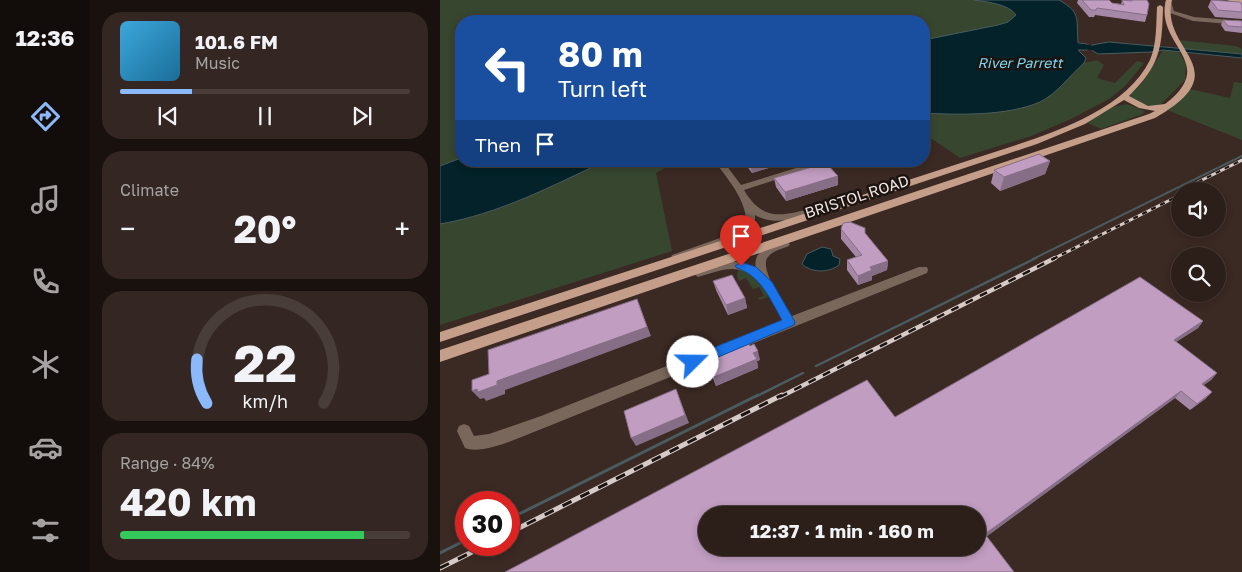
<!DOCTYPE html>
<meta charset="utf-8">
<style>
body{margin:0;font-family:"Golos Text",sans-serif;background:#342723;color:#f1f3f6;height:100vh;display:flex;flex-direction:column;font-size:19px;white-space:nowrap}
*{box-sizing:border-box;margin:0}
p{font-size:16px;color:#a6a2a2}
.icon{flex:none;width:28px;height:28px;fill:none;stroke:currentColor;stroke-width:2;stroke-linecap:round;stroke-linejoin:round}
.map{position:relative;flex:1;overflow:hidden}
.details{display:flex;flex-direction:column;gap:12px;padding:12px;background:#18110e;width:350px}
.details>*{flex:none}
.hud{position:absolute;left:15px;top:15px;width:475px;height:152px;border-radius:20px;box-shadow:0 2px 8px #0003,0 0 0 1px #483d39;background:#1a4fa0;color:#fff;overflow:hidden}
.controls{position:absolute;left:731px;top:182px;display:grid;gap:10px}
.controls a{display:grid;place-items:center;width:55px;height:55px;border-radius:50%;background:#2c1f1a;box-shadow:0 2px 8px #0003,0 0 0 1px #483d39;font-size:25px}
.speed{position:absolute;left:15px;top:491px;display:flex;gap:10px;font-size:25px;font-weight:700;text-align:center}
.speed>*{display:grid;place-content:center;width:65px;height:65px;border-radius:50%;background:#2c1f1a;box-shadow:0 2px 8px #0003,0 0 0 1px #483d39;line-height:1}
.speed .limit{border:8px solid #d22;background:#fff;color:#111}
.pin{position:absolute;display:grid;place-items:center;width:42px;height:42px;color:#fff;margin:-51px -21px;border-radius:50% 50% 50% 0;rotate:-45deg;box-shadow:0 0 5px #0007}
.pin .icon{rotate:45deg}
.me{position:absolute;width:55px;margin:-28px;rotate:68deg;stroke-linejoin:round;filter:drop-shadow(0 0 4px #0008)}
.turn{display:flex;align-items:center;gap:18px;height:105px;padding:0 20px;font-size:22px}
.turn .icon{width:65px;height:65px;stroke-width:2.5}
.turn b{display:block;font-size:35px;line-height:42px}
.then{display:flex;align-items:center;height:48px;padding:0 20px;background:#0003;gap:10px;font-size:19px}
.big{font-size:38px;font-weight:700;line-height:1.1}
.details .tile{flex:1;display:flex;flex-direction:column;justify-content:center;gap:8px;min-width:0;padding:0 18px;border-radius:20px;background:#342723}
.details .dial{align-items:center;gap:0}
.dial svg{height:130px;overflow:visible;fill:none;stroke:#483d39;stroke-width:7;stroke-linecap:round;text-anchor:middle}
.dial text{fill:#f1f3f6;stroke:none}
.song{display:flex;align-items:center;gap:15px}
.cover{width:60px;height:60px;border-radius:8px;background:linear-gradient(135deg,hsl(200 70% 55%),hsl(200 70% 35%))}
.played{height:5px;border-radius:2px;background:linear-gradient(90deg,#8cb9fc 25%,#483d39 25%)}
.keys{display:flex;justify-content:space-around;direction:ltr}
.heat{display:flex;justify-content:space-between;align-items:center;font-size:28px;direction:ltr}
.charge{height:8px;border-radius:4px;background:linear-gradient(90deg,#34c759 84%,#483d39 0)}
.trip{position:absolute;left:258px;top:506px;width:288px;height:50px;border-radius:25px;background:#2c1f1a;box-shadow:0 2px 8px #0003,0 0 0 1px #483d39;font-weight:700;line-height:50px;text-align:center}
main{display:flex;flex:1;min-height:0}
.dock{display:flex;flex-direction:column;width:90px;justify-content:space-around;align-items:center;background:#120c0a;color:#a6a2a2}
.dock .icon{width:35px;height:35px}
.dock .on{color:#8cb9fc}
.dock b{font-size:22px;color:#f1f3f6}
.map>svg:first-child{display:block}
.green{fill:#37462f}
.water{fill:#032229;stroke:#4a5c60}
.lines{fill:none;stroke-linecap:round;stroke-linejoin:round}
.stream-far2{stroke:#4a5c60;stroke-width:2}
.stream-far1{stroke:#4a5c60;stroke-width:2.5}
.stream{stroke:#4a5c60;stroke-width:3}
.river{fill:#032229;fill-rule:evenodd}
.minor{fill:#7a675c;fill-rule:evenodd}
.major{fill:#c59e89;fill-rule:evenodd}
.rail-far2-casing{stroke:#d8cbc7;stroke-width:3}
.rail-far1-casing{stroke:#d8cbc7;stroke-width:4.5}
.rail-casing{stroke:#d8cbc7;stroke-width:5}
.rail-far2{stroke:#1c1411;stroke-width:2;stroke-dasharray:5;stroke-linecap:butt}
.rail-far1{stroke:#1c1411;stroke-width:2.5;stroke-dasharray:8;stroke-linecap:butt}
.rail{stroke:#1c1411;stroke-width:3;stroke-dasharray:10;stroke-linecap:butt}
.wall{fill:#a587a6}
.shaded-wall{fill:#866e87}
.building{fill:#c09dc1;stroke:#866e87;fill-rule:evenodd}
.route{fill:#1a73e8;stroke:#114b97}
.labels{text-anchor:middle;stroke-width:5;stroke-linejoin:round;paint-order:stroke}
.far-water-label{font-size:14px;font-style:italic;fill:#7cd8f1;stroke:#1c1411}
.street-label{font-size:15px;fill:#f1e5e1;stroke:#1c1411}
</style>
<main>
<nav class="dock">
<b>12:36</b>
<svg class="icon on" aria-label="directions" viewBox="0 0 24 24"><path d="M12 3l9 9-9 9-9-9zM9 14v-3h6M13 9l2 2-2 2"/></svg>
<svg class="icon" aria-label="music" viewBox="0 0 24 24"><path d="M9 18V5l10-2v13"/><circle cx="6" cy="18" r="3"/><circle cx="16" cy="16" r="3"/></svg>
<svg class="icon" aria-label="phone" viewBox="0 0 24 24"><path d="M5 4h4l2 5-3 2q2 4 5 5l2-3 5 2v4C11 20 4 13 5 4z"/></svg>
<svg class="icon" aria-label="climate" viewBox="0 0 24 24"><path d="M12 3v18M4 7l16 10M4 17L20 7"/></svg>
<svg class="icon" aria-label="car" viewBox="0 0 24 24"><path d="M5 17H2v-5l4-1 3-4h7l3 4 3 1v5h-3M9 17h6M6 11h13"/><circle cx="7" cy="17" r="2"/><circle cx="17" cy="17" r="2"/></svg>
<svg class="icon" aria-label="filters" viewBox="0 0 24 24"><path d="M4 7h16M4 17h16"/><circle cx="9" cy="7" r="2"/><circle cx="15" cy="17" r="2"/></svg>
</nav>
<section class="details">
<div class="tile">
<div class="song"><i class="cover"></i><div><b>101.6 FM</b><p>Music</p></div></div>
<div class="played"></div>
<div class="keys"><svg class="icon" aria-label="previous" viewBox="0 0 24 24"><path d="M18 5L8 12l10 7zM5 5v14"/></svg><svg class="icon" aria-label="pause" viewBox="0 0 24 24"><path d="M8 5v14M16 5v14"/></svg><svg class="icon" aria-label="next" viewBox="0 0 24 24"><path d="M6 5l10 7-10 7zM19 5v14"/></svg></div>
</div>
<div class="tile"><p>Climate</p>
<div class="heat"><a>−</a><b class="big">20°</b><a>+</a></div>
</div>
<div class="tile dial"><svg viewBox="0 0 100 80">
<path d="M14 69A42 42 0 1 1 86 69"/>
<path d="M14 69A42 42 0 0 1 8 42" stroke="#8cb9fc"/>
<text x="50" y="56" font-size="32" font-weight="700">22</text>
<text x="50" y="72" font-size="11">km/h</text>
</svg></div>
<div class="tile"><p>Range · 84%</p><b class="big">420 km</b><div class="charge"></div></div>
</section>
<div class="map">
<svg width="802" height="572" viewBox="0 0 802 572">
<rect width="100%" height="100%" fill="#3b2923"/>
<path class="green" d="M0,0H534C547,2 568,4 576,15L568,22L558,25L484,40V21H21V158L0,166Z
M739,40L796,46L802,49V54L743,49Z
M723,50L739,52L746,64L745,80L719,106H705L690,98L691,93L701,84Z
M657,60L664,65L657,78L675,83L697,61L704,63L685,86L669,99L631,119L591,136L520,158L492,139L484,138V113H543L576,108L600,101L618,89L644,63Z
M794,82L802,83V140L727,110L750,89L790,98Z
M687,104L704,111L703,114L661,129L645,122L673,107Z
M165,161H236L216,173L232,251L0,325V224C59,214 112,186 165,161Z
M299,269L307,272L319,283H322L328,297L320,300L318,298L324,296L319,287L313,289L306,278L299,281L297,275Z"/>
<path class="water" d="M534,0H619C642,13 636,19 638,43L647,44V50H638L646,58L644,63C629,76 618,93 600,102C567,116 519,115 484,113V40L558,25L568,22L576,15C569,4 547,2 534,0Z
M669,42L802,54V58L723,50L711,52L658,54L653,51L652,45Z
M21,158V161H165C112,186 59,214 0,224V166Z
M382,247L391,249L393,256L400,259L399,265C389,273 371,273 362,264L367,254Z"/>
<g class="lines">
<path class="stream-far2" d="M593,259L802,156"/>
<path class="stream-far1" d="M376,366L596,258
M315,397L363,373"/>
<path class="stream" d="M69,519L318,395
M0,553L26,540"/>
<path class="river" d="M624,41L653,46L674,44L678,46C664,55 640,48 624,45Z"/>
<path class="minor" d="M728,0L731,2L734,11L754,17L802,21V25L753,21L730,13L725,2Z
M275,161H283L301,185L379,161H393L304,190C323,222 341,216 373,208L376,209L378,211L376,213C356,219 335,226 315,215V226L300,237L240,261H232L231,258L232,255L283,237L306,223C307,200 287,179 275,161Z
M345,241L350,244L349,246C342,249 332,251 328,257C318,268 345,305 352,316L479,267H487L488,270L487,273L109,426C89,433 45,456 25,448L17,431L19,426L24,424L29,426L34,436L49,434L101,416L342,320C331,301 319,269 292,269C281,269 269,274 258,277L253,273L254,270C275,264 296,256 316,269C312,250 330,245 345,241Z"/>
<path class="major" d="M726,0H732C719,51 801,69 715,118L0,362V350L709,114L715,111L699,108L684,100L645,124L597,144L0,342V332L567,148C616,132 686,109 710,60C717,44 716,24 717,7L720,5L723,7C722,50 720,65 689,96L708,106L725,104C780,62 714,46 726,0Z
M786,0H802V4Z"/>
<defs>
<path id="rail-far2" d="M740,191L802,160
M613,259L740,195"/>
<path id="rail-far1" d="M340,397L615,258"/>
<path id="rail" d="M69,533L342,395
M0,568L46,545"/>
</defs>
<use href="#rail-far2" class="rail-far2-casing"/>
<use href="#rail-far1" class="rail-far1-casing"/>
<use href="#rail" class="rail-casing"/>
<use href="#rail-far2" class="rail-far2"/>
<use href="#rail-far1" class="rail-far1"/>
<use href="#rail" class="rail"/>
</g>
<path class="wall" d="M638,0H669L672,3L681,4L682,0H707V15L705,22L655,15L654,17H649L637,3Z
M771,0L802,5V19L775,17L768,7Z
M783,20L802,21V33L785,31L781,25Z
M303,161H351L312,173Z
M610,161L605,174L560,191L551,183L554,170Z
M334,178L398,185L346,201L336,187Z
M401,229L425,233L448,261L447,270L432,276V280L418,285L407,270V260L416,257L401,239Z
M273,281L305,298L307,308L288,315L276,290Z
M763,321L758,328L736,342L777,373L771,380L763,385L772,392L765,399L750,410L735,398L547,536L455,417Z
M310,346L320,360L317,361L318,368L276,386L268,366L265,357Z"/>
<path class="shaded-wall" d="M318,161H351L312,173L310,164Z
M610,161L605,174L560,191L564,177Z
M398,176V185L346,201L345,192Z
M448,261L447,270L432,276V280L418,285V276L430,267Z
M305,298L307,308L288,315L286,305Z
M197,299L211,336L65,390V394L46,401L44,398L40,399L32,391L57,381Z
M763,321L758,328L728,347L734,340Z
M318,351L320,360L317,361L318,368L276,386L274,377L313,353Z
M777,373L771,380L756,391L762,384Z
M236,389L249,423L196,446L191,438Z
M741,391L735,398L542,540L545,534Z
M772,392L765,399L750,410L757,404Z"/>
<path class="building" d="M642,0H669L672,3L684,5L682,0L692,1V0H707L709,4L707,15L657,8L656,10H651Z
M771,0L800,2L802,5V12L778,10Z
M783,20L802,21V27L788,26Z
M599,154L610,161L564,177L554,170Z
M309,161H318L310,164Z
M386,163L398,176L345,192L334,178Z
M410,222L425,228V233L448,261L430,267L432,270L418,276L407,260L422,255L401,229L403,223Z
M292,275L305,298L286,305L273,281Z
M700,277L763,321L734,340L777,373L762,384L772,392L757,404L741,391L545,534L574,572H65L427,380L455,417ZM266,515H536V548H266Z
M197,299L207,327L57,381V385L38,392L37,389L32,391V380L49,374L48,350Z
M307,340L310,346L314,344L318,351L313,353L317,359L274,377L265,357Z
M236,389L245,415L191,438L184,411Z"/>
<path class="route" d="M301,262L316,267L332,282L355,322L354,325L257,366L253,367L248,366L246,362L248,358L342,320C330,299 321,276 297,268L295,266Z"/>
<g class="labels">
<g class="far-water-label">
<text x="580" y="68">River Parrett</text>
</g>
<g class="street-label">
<text transform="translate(417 197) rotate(-18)" y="5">BRISTOL ROAD</text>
</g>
</g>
</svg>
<div class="controls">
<a><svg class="icon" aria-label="sound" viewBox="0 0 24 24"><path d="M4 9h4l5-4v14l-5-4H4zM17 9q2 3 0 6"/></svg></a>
<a><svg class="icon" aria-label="search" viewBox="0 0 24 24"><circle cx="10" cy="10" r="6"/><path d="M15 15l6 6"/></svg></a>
</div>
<div class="speed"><div class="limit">30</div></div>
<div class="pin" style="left:301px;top:266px;background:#d93025"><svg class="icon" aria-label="arrive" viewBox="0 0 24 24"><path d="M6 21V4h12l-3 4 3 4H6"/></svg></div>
<svg class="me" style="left:253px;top:362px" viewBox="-20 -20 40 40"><circle r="19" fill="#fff"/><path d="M0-13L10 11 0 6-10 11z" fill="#1a73e8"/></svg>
<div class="trip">12:37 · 1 min · 160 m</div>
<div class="hud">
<div class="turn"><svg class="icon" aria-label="left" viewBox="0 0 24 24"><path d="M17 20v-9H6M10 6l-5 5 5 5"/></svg><div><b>80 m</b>Turn left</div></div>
<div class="then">Then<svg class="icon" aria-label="arrive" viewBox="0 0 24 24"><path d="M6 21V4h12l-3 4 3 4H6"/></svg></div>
</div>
</div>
</main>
